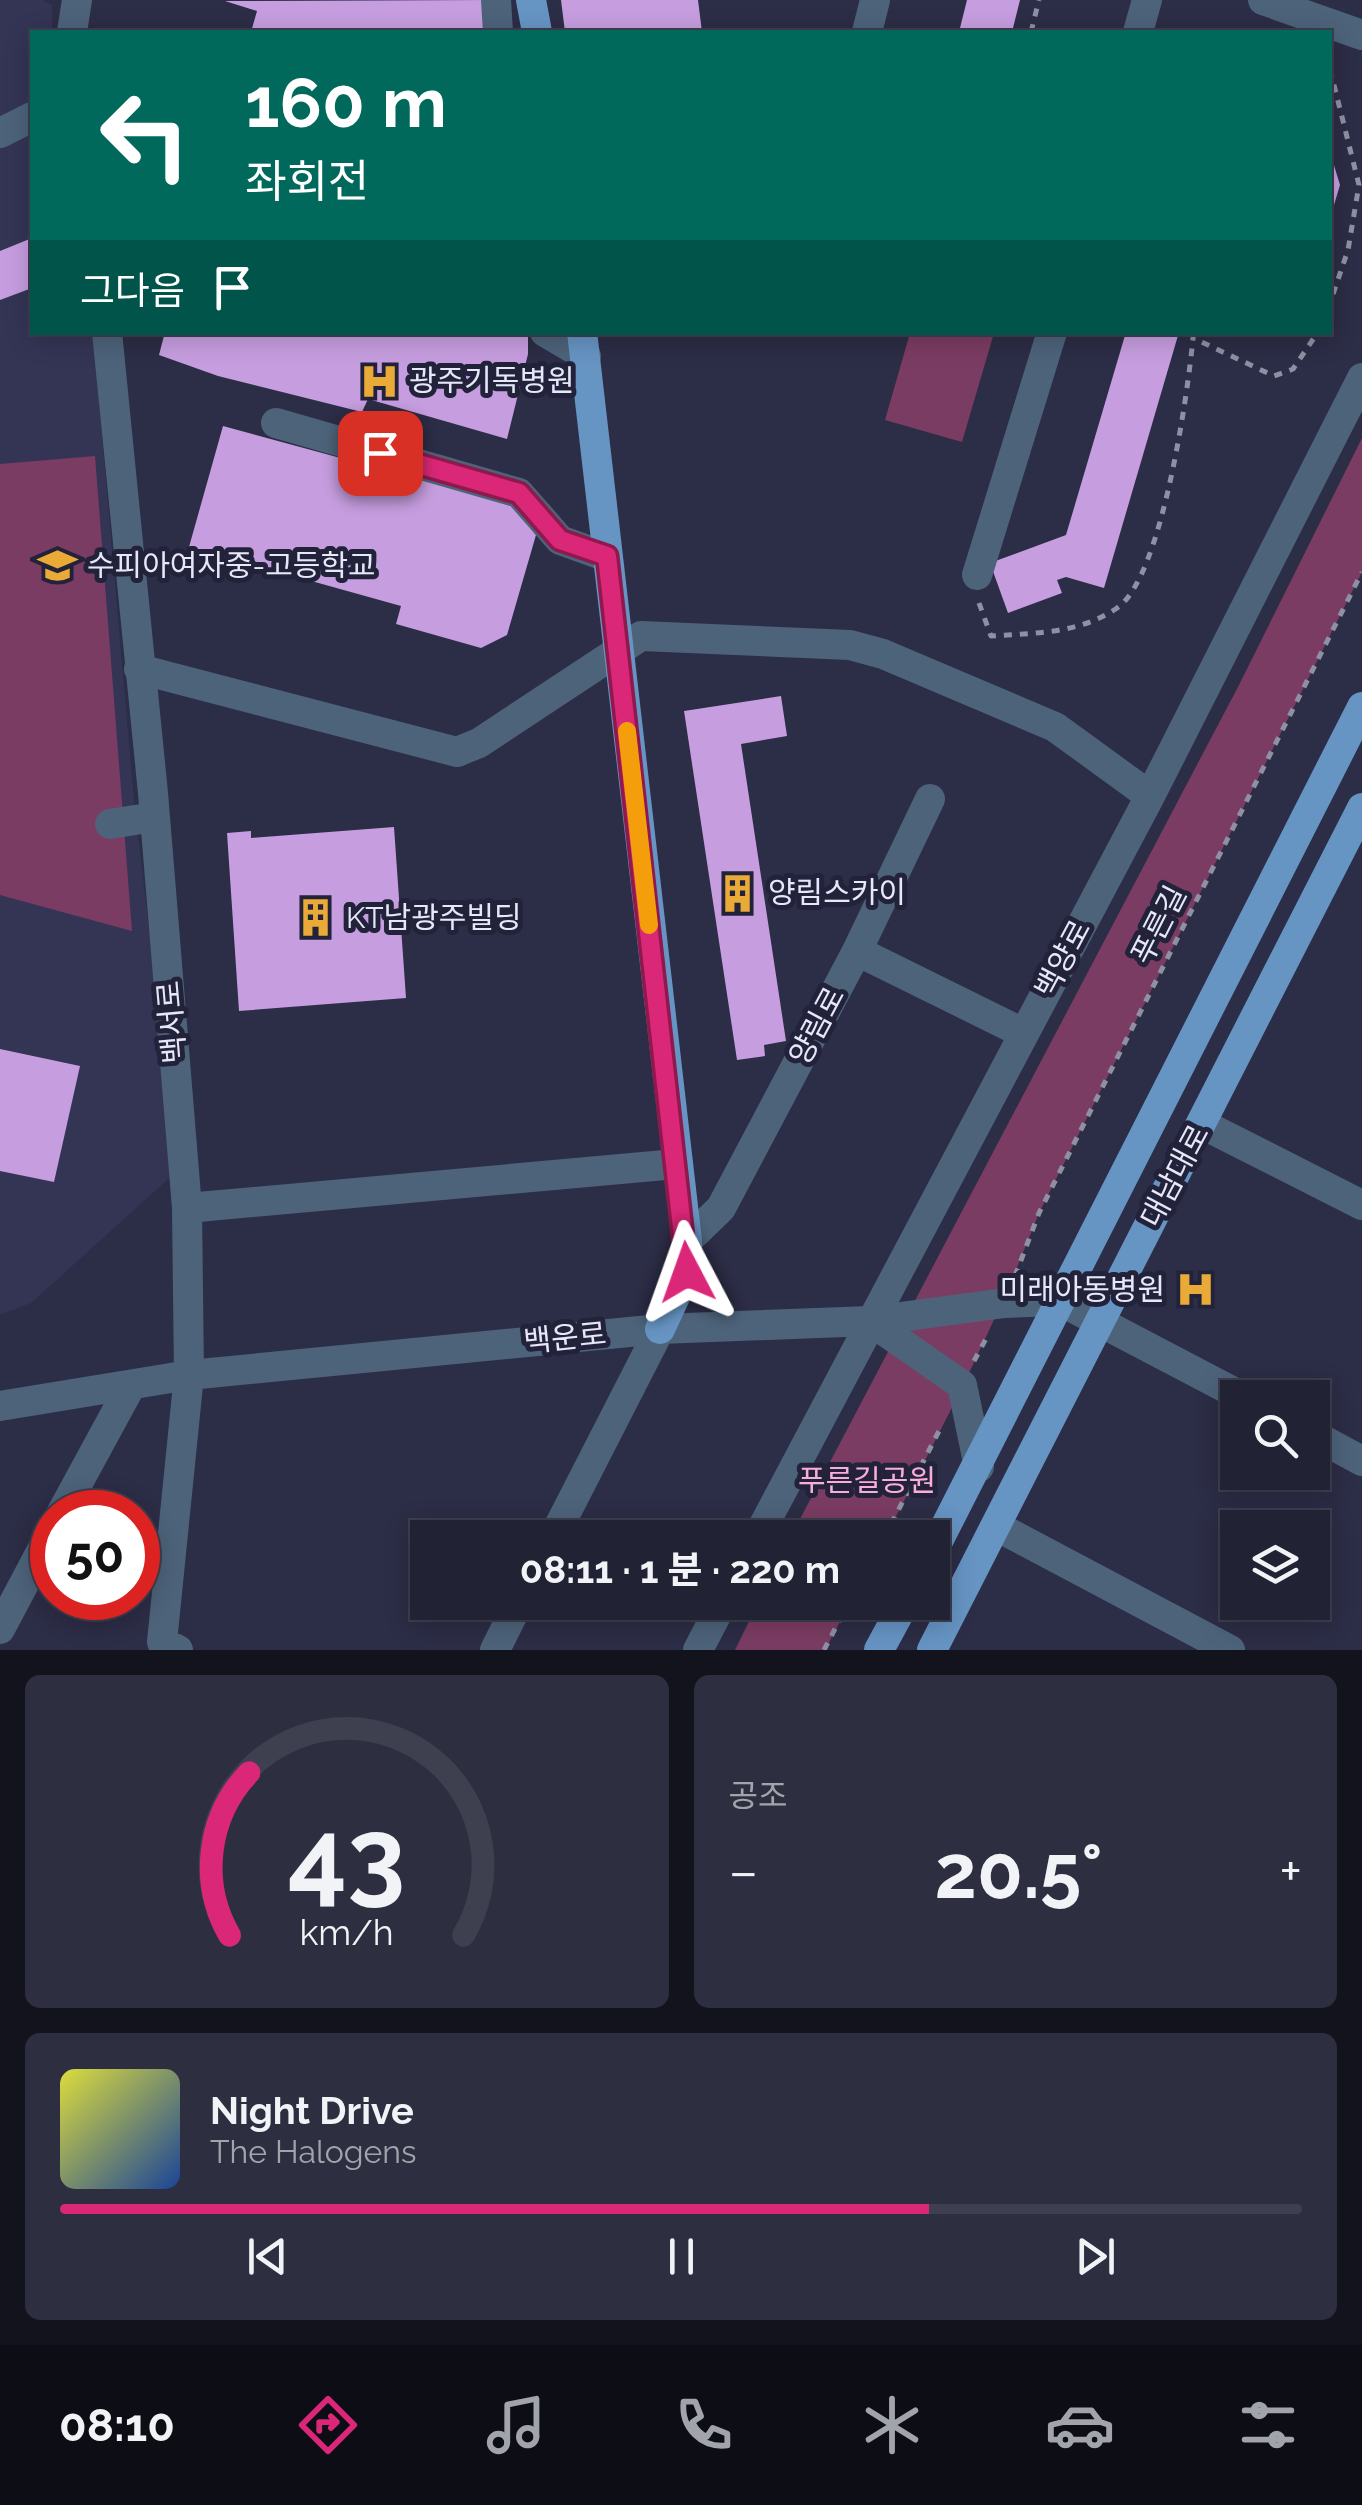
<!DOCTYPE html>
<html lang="ko">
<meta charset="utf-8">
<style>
body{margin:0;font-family:Raleway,"Noto Sans KR",sans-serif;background:#2d2f40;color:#f1f3f6;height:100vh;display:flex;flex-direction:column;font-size:38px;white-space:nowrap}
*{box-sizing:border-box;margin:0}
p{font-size:32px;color:#a2a4ac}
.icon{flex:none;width:55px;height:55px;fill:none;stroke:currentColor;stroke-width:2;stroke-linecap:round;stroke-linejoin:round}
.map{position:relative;height:1650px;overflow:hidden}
.details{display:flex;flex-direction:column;gap:25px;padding:25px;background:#12131d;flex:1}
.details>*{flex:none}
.banner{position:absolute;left:30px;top:30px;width:1302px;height:305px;border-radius:0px;box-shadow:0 5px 25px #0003,0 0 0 2px #3e3f4f;background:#00695c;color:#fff;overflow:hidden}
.tools{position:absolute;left:1220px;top:1380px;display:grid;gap:20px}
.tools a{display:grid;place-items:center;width:110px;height:110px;border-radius:0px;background:#212234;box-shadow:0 5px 25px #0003,0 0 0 2px #3e3f4f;font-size:50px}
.speed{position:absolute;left:30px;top:1490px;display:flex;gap:20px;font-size:50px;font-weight:700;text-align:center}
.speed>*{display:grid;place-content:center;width:130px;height:130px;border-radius:50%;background:#212234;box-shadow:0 5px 25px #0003,0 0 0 2px #3e3f4f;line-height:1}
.speed .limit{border:15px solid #d22;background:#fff;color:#111}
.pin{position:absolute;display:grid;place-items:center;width:85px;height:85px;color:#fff;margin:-42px;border-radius:20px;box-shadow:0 5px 15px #0006}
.me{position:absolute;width:110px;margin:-55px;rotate:356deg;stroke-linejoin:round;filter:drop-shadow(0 0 8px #0008)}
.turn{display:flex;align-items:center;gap:35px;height:210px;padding:0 50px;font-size:45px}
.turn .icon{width:130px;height:130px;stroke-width:2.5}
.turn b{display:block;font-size:70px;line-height:85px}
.then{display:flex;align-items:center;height:95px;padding:0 50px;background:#0003;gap:20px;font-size:38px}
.big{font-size:75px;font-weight:700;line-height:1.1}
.details .tile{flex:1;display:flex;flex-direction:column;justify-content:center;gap:15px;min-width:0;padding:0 35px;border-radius:15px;background:#2d2f40}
.details .dial{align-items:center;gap:0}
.dial svg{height:260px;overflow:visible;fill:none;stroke:#3e3f4f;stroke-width:7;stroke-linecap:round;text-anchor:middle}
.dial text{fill:#f1f3f6;stroke:none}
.song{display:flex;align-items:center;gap:30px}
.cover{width:120px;height:120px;border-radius:15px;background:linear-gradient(135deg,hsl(60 70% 55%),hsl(220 70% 35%))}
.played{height:10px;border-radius:5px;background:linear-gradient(90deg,#db2777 70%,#3e3f4f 70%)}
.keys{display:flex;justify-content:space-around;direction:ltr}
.heat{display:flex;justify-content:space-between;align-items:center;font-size:55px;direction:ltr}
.details .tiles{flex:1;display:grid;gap:25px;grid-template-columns:1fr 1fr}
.tile:last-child{grid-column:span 2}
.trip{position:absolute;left:410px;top:1520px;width:540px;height:100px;border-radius:0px;background:#212234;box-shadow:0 5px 25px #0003,0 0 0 2px #3e3f4f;font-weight:700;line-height:100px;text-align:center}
.tabs{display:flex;height:160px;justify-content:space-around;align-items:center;background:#0d0e15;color:#a2a4ac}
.tabs .icon{width:70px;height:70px}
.tabs .on{color:#db2777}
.tabs b{font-size:45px;color:#f1f3f6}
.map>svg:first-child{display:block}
.built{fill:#343555}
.green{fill:#7b3c63}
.building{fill:#c69ddf}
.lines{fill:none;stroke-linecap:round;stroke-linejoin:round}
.path{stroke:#8e90a4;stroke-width:5;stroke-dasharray:8 8;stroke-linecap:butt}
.minor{stroke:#4d637a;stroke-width:30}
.major{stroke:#6694c3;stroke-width:30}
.route-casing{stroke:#8e194d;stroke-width:25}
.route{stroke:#db2777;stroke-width:18}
.slow{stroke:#f59e0b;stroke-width:18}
.labels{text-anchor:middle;stroke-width:10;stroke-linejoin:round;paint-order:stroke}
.poi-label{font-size:30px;fill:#e6e8f9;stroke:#22233b;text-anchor:start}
.street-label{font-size:30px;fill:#e6e8f9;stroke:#22233b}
.park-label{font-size:30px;fill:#faadda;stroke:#22233b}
</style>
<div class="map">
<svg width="1362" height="1650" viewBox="0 0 1362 1650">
<rect width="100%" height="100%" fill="#2c2d46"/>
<path class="built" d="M0,0H43L52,5V32H32V332L93,333L134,800L177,1171L31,1303L0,1315Z"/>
<path class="green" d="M910,333H994L962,442L885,420Z
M1362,438V572L1039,1213C996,1325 941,1431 885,1537L790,1538L1239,685Z
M95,456L132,931L0,895V464Z
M758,1603V1602L850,1603L825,1650H735Z"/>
<path class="building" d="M488,0L490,32H251L257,11L225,1Z
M561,0H698L702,32H565Z
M967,0H1020L1012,32H959Z
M1330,152L1340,185L1331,215H1330Z
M32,238V288L0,300V251Z
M165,332H528V354L507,439L368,399L362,412L218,376L159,355Z
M1126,332H1179L1104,588L1066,577L1057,580L1062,593L1008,613L990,563L1066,535Z
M223,426L514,505L536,535L507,635L481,648L396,624L401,606L189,547Z
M781,696L787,736L741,744L786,1041L764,1045L765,1056L737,1060L684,711Z
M394,827L406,998L239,1011L227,833L251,831V838Z
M0,1049L80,1066L54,1182L0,1171Z"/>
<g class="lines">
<path class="path" d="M1031,32L1039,0
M1330,69L1359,185L1348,250L1330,303
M1194,332L1193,338L1274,376L1293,369L1318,332
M979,603L991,636C1035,633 1079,634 1117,608C1162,578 1188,392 1193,338
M1015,1276L1039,1213L1362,572
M974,1361L988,1335
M884,1538L940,1429
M824,1650L849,1602"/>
<path class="minor" d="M496,0L498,32
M1263,0L1362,35
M72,32L77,0
M867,32L875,0
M1138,32L1147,0
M0,133L32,117
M107,332L153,793L187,1208L189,1375L162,1642L178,1650
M545,332L586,356
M276,423L519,493L560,540L607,557
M977,575L1052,332
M139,669L457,752L479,743L641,636L850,645L883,654L1055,727L1150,796
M110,824L154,817
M857,951L1023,1033
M1202,1124L1362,1205
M187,1208L676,1164
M687,1241L721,1208L857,951L930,799
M870,1321L962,1385L979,1467
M0,1406L189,1375L660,1329L870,1321L1005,1303L1060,1301L1245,1398
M1312,1434L1362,1461
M62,1512L130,1387
M998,1527L1230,1650
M553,1538L660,1329
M757,1538L1150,796L1362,378
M0,1629L52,1531
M495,1650L519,1602
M698,1650L723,1602"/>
<path class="major" d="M531,0L537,32
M582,332L687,1241V1271L660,1329
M932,1553L1362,707
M879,1650L905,1602
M932,1650L1362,808"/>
</g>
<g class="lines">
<defs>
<path id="route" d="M380,453L519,493L560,540L607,556L687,1272"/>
</defs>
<use href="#route" class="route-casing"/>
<use href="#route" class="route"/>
<path class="slow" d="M627,731L649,925"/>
</g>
<defs>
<symbol id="hospital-bare" viewBox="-9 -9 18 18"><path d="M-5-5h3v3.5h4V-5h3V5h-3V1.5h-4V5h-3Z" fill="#eaaa38" stroke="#22233b" stroke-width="2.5" paint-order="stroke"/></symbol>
<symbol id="school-bare" viewBox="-9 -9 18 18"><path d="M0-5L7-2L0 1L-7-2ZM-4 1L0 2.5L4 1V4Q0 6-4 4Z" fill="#eaaa38" stroke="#22233b" stroke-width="2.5" paint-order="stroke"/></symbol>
<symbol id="building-bare" viewBox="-9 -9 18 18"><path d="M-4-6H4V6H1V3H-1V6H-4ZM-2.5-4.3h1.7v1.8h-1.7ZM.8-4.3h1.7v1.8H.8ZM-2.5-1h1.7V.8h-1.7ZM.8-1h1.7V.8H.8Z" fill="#eaaa38" stroke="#22233b" stroke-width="2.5" paint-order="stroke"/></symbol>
</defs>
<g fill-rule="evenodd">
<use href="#hospital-bare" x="352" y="354" width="55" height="55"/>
<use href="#school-bare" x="30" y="538" width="55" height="55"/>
<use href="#building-bare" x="710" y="866" width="55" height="55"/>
<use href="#building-bare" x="288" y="890" width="55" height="55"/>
<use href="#hospital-bare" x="1168" y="1262" width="55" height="55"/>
</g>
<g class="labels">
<g class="poi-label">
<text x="409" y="391">광주기독병원</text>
<text x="87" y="576">수피아여자중-고등학교</text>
<text x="768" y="903">양림스카이</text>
<text x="346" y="928">KT남광주빌딩</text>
<text x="1165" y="1300" text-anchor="end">미래아동병원</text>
</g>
<g class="street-label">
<text transform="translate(1159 925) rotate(-63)" y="10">푸른길</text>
<text transform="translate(1063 959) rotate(-62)" y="10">백양로</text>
<text transform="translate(172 1022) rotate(-95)" y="10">백서로</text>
<text transform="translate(817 1026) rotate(-62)" y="10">양림로</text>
<text transform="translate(1175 1176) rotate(-62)" y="10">대남대로</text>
<text transform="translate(565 1338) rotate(-6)" y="10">백운로</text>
</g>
<g class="park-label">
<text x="867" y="1491">푸른길공원</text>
</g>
</g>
</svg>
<div class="tools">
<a><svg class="icon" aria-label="search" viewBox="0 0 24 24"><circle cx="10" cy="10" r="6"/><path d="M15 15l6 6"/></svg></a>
<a><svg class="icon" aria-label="layers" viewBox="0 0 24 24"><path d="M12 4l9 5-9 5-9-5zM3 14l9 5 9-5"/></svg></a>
</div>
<div class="speed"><div class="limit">50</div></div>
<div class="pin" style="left:380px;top:453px;background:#d93025"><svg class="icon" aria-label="arrive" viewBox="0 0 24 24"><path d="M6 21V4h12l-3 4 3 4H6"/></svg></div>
<svg class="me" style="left:687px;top:1272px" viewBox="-20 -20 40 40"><path d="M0-17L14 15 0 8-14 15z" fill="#db2777" stroke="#fff" stroke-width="4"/></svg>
<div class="trip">08:11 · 1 분 · 220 m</div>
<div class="banner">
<div class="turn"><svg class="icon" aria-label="left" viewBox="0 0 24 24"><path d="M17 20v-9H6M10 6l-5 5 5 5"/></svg><div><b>160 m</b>좌회전</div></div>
<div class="then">그다음<svg class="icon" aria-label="arrive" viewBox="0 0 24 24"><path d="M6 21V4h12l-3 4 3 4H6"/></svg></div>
</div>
</div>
<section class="details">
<div class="tiles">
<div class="tile dial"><svg viewBox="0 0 100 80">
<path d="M14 69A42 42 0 1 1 86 69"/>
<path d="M14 69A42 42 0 0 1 20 19" stroke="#db2777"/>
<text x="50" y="56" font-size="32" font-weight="700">43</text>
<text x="50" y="72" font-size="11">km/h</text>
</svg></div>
<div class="tile"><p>공조</p>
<div class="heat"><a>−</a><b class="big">20.5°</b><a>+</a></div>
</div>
<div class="tile">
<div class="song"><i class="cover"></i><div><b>Night Drive</b><p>The Halogens</p></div></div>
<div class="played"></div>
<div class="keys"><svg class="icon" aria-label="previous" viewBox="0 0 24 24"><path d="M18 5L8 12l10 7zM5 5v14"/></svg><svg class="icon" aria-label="pause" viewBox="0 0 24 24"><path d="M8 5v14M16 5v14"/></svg><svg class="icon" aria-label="next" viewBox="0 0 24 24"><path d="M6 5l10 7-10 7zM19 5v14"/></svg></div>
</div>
</div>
</section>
<nav class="tabs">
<b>08:10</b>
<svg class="icon on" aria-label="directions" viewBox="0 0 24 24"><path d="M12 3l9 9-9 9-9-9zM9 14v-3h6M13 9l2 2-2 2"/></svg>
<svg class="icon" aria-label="music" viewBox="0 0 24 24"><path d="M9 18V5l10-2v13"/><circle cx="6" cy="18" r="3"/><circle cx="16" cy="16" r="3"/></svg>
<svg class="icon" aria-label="phone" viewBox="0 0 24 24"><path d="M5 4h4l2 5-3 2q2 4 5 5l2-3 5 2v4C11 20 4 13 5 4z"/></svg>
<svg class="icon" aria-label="climate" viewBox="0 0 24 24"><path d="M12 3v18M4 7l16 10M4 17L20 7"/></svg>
<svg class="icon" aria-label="car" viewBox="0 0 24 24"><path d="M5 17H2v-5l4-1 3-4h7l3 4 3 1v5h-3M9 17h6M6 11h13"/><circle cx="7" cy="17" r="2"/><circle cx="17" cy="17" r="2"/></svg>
<svg class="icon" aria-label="filters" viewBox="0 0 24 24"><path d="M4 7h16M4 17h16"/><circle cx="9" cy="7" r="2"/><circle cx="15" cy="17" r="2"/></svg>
</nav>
